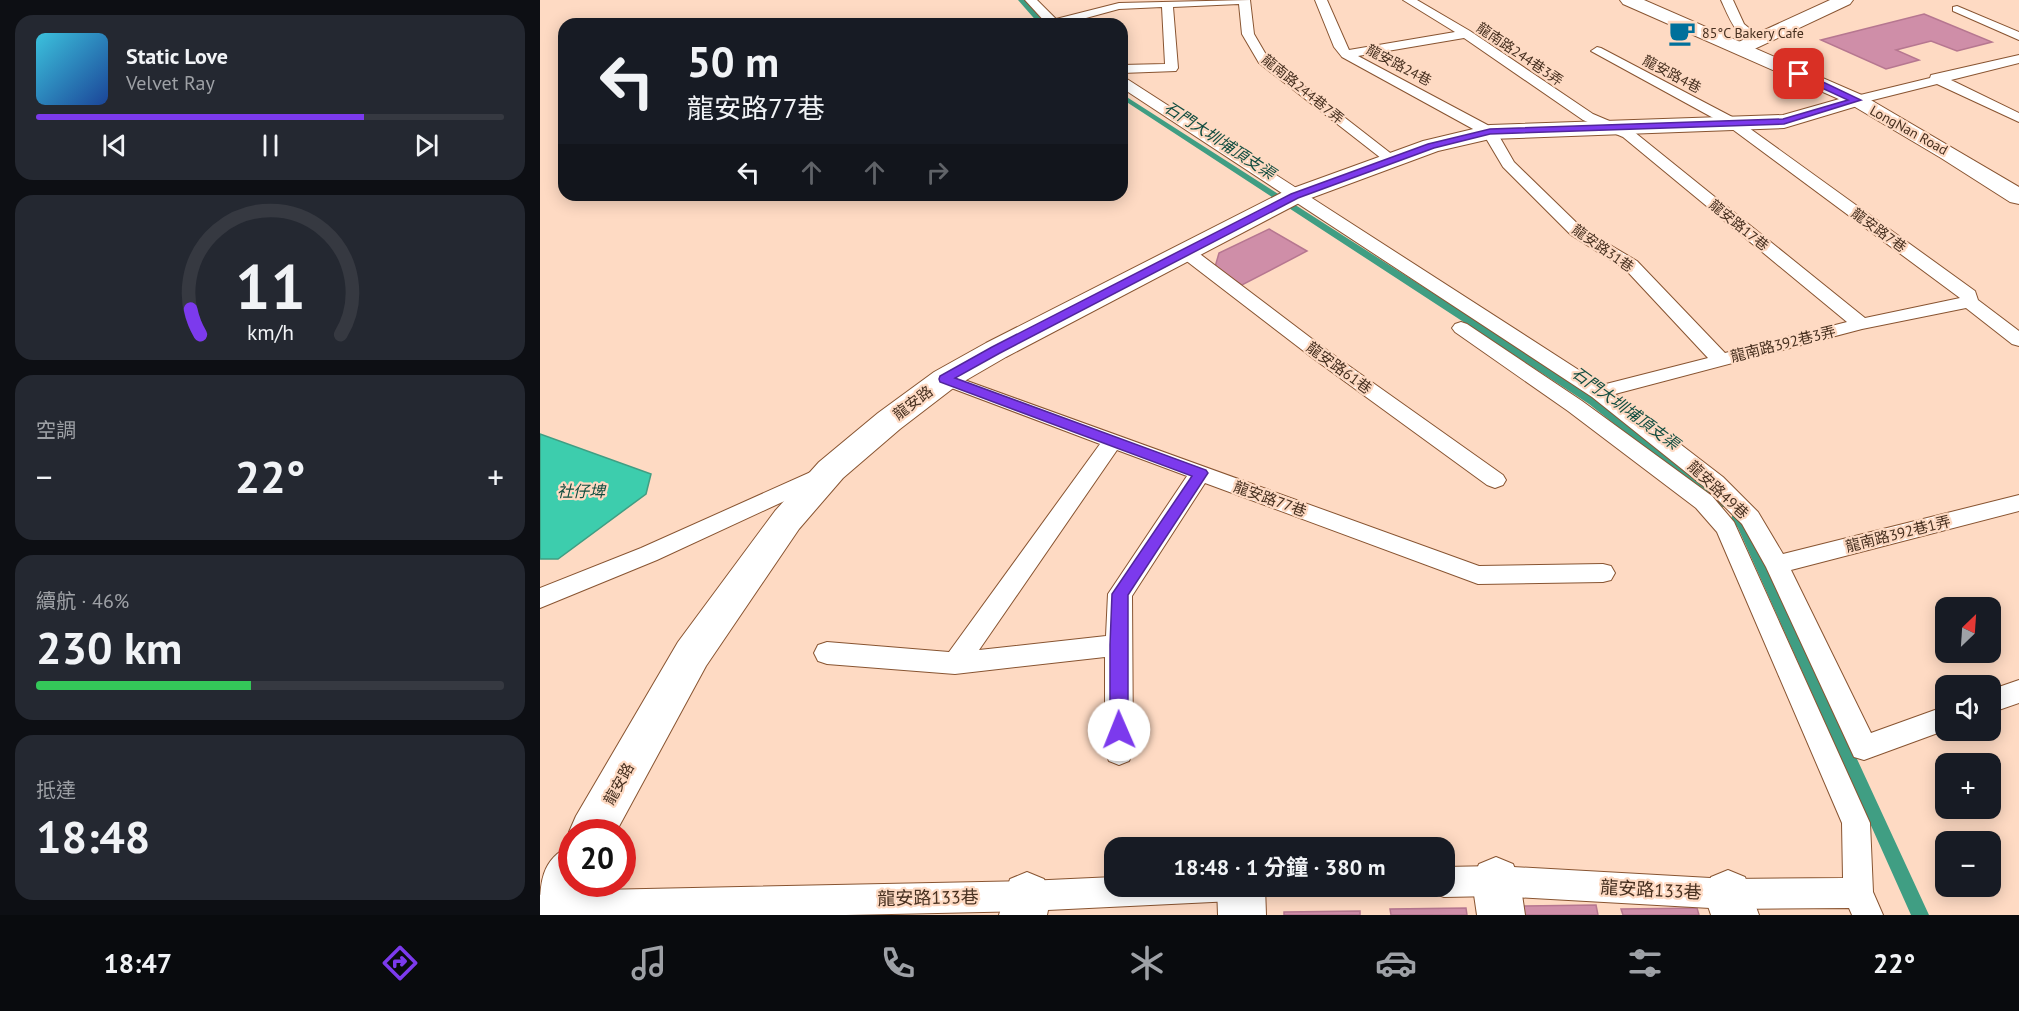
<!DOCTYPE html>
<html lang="zh-TW">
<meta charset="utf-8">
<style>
body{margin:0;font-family:"PT Sans","Noto Sans TC",sans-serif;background:#242831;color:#f1f3f6;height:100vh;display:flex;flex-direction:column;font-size:22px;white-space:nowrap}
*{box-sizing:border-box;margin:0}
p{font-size:20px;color:#9ea1a6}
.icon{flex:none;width:33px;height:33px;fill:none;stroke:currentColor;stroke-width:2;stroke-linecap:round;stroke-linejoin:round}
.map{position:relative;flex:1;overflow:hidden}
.drawer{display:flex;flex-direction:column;gap:15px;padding:15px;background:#0d0f14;width:540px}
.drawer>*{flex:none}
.guide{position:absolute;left:18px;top:18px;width:570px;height:183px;border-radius:18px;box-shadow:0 3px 15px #0003;background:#171b24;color:#f1f3f6;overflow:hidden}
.needle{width:39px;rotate:25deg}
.fabs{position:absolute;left:1395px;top:597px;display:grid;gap:12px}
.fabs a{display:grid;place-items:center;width:66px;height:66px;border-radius:12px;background:#171b24;box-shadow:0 3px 15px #0003;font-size:30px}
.speed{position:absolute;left:18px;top:819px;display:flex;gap:12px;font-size:30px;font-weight:700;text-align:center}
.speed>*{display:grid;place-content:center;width:78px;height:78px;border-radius:50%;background:#171b24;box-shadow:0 3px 15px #0003;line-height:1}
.speed .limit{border:9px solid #d22;background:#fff;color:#111}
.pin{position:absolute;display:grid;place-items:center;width:51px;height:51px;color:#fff;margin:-26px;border-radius:12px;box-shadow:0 3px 9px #0006}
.me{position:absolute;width:66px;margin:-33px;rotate:359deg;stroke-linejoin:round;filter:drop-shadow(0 0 4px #0008)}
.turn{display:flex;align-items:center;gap:21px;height:126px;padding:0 30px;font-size:27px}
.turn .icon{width:78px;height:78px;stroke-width:2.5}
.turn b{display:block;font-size:42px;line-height:51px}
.lanes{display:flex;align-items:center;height:57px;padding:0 30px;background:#0003;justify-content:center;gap:30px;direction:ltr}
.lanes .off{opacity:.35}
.big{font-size:45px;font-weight:700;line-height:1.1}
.drawer .tile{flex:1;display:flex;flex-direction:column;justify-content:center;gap:9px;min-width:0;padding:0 21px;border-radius:18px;background:#242831}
.drawer .dial{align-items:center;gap:0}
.dial svg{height:156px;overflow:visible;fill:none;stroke:#363941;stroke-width:7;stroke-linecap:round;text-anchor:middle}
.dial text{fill:#f1f3f6;stroke:none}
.song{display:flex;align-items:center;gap:18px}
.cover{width:72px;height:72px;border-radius:9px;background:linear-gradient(135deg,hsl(190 70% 55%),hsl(220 70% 35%))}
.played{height:6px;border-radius:3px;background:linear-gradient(90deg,#7c3aed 70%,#363941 70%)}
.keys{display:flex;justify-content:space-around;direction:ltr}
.heat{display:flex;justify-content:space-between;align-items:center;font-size:33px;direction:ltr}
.charge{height:9px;border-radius:4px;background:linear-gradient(90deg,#34c759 46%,#363941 0)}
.trip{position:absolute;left:564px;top:837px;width:351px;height:60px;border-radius:18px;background:#171b24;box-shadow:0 3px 15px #0003;font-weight:700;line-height:60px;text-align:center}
.menu{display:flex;height:96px;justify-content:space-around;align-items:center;background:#090b0e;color:#9ea1a6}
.menu .icon{width:42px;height:42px}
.menu .selected{color:#7c3aed}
.menu b{font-size:27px;color:#f1f3f6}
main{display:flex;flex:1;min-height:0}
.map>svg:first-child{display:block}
.water{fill:#3dcdad;stroke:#409e83;stroke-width:1.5}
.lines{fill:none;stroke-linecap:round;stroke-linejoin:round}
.stream{fill:#409e83;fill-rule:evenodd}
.building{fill:#cf8ea8;stroke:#b67790;stroke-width:1.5}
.service-casing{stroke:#885431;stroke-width:2}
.minor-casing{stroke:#885431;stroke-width:2}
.secondary-casing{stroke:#885431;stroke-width:2}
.service{fill:#fff;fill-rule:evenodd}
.minor{fill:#fff;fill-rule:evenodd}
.secondary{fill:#fff;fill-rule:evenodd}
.route{fill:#7c3aed;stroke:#51269a;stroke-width:1.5}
.labels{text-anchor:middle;stroke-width:4.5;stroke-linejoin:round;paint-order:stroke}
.far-poi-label{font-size:14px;fill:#473020;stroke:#fedac3;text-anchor:start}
.far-street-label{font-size:14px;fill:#473020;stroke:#fedac3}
.street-label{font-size:15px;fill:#473020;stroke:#fedac3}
.water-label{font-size:16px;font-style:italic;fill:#124d40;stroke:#fedac3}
.near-street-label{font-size:18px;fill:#473020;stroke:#fedac3}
</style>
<main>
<section class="drawer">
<div class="tile">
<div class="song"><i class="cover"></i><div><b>Static Love</b><p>Velvet Ray</p></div></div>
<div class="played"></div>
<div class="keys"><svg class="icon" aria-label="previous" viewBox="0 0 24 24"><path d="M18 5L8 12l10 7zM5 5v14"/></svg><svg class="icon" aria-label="pause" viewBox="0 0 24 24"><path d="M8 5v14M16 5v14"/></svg><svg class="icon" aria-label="next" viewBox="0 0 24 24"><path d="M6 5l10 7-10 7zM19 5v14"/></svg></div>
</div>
<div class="tile dial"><svg viewBox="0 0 100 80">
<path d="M14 69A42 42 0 1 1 86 69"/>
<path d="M14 69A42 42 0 0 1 9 56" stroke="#7c3aed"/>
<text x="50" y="56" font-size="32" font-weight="700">11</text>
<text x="50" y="72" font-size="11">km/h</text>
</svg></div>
<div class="tile"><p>空調</p>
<div class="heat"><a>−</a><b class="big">22°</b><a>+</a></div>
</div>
<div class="tile"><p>續航 · 46%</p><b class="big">230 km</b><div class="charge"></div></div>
<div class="tile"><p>抵達</p><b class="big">18:48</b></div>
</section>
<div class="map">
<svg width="1479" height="915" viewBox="0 0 1479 915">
<rect width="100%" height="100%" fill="#fedac3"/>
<path class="water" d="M0,434L111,474L106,494L18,559H0Z"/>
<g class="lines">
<path class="stream" d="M478,0H485L506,24H499Z
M582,94L1057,398L1187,501L1189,504L1187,507H1179L1049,404L582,99Z
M1197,514L1202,516L1209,525L1389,915H1371L1198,528L1191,519L1192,516Z"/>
</g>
<path class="building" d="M1384,14L1452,42L1417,51L1391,41L1356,50L1379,60L1346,69L1281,40Z
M729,229L767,251L702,285L675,267L679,253Z
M1056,905L1058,915H982L981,906Z
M926,908L927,915H851L850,909Z
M1157,908L1159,915H1083L1081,909Z
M820,911V915H744V912Z"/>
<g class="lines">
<defs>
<path id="service" d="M485,0H497L516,19L579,3L710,0L714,34L728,58L858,159L856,162H846L719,63L702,34L699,4L633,7L638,68L636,71L582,73V65L625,64L622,7L579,9L524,24H507Z
M775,0H787L809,50L915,32L863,0H877L930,31L1053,114L1093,131L1325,318L1420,298L1188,126L1051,51L1057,47L1061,48L1198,120L1435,291L1438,300L1479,331V346L1472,344L1426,308L1322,329L1075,394L1183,477L1218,512L1243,554L1479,495V511L1251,570L1331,733L1406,706V730L1324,760L1314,757L1226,567L1202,524L1167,489L1052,397L582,88V78L587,79L1062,385L1168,358L1085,269L1031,235L963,167L944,135L802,57L794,47ZM924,38L1043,120L1083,137L1307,322L1185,353L1097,261L1043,229L974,162L955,129L818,56Z
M1181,0H1193L1204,24L1220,37V43C1199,46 1188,15 1181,0Z
M1417,6L1479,32V40L1413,11V7Z
M1479,55V63L1411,80L1479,113V122L1397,84L1317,104L1310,100L1312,97L1390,78L1391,75Z
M646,247L652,248L788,351L963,475L966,480L963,485L955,488L947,485L774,359L640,256L638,252L640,248Z
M921,322L927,324L1042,401L1172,496L1194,522L1330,823L1333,892L1343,915H1312L1309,908L1188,909L956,896L904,897L893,893L891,886H904V867L956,866L1188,879L1303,878L1302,823L1177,532L1156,508L1028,411L915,332L912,328L915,324Z
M405,373L939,566L1063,564L1071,566L1075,573L1071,580L1063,582L938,584L665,483L592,596L593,752L589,761L579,765L569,761L565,752V657L415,674L287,664L278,661L274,653L278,645L287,642L409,652L560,444L398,383L395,379L398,375ZM577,450L647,476L568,594L566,636L439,650Z
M282,467L290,470L293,475L290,480L117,560L0,608V588L101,548Z
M1479,680V703L1450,713V690Z
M574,877V886H708L704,897L693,901L487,911L306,915H0V895L11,891L487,881Z"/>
<path id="minor" d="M1290,0H1313L1310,4L1208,52H1194L1191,48L1194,44Z
M1317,94L1324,96L1328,100L1324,104L1244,128L950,139L898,151L763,201L466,357L416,386L360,429L303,478L259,529L166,666L76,832H32V837L29,832L36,816L138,642L235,511L279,462L338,413L394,372L446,343L745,191L883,141L950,125L1243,115Z
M32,845V884L49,885L32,915H0C0,884 0,859 32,845Z
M956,857L973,864L980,881L985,915H937L932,881L939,864Z
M1188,870L1205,877L1219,915H1171L1164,894L1171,877Z
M487,872L504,879L511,896L507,915H459L470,879Z
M677,886H725L726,915H678Z"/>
<path id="secondary" d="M1080,0H1104L1324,96L1479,187V204L1470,202L1401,158L1310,104L1083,4Z"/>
</defs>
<use href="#service" class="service-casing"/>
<use href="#minor" class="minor-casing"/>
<use href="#secondary" class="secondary-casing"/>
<use href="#service" class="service"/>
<use href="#minor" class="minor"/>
<use href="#secondary" class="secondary"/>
</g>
<path class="route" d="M1256,72H1262L1321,100L1244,124L950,134L894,148L758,198L460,353L415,378L666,470L668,473L588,595V730L585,736L579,738L573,736L570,730V645L572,594L652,476L400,382L399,379L400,376L452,347L751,194L888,144L950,129L1243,119L1308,100L1256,76Z"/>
<defs>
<symbol id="cafe-bare" viewBox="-9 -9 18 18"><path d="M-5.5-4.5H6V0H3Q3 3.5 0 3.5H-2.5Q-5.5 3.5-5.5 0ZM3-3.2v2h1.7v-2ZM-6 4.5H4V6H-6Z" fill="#00709b" stroke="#fedac3" stroke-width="2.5" paint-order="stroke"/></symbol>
</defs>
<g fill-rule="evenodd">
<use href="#cafe-bare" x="1123" y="14" width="38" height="38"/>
</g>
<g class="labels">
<g class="far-poi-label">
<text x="1162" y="38">85°C Bakery Cafe</text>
</g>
<g class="far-street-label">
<text transform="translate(980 54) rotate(34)" y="5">龍南路244巷3弄</text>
<text transform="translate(859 65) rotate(28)" y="5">龍安路24巷</text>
<text transform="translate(1132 74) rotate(28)" y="5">龍安路4巷</text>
<text transform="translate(763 89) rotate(39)" y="5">龍南路244巷7弄</text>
<text transform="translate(1369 130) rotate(29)" y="5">LongNan Road</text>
<text transform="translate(1199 225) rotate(39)" y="5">龍安路17巷</text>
<text transform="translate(1339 230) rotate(36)" y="5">龍安路7巷</text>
<text transform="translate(1063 248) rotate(35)" y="5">龍安路31巷</text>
</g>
<g class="street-label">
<text transform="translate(1243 344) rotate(-14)" y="5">龍南路392巷3弄</text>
<text transform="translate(799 368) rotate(36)" y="5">龍安路61巷</text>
<text transform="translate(373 403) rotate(-37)" y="5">龍安路</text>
<text transform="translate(1178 490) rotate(43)" y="5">龍安路49巷</text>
<text transform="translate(730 499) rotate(20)" y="5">龍安路77巷</text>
<text transform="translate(1358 534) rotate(-14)" y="5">龍南路392巷1弄</text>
<text transform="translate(79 784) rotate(-61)" y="5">龍安路</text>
</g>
<g class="water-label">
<text transform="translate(680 140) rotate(33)" y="6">石門大圳埔頂支渠</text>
<text transform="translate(1086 408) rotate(36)" y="6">石門大圳埔頂支渠</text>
<text x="41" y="497">社仔埤</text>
</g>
<g class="near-street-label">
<text transform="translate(1111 890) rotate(3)" y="6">龍安路133巷</text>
<text transform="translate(388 898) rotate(-1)" y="6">龍安路133巷</text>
</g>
</g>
</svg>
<div class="fabs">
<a><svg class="needle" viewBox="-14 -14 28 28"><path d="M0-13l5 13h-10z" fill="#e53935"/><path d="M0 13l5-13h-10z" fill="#9ea1a6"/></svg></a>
<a><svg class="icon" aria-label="sound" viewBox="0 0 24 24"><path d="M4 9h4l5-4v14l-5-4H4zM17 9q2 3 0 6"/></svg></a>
<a>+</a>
<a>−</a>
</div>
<div class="speed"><div class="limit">20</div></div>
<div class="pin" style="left:1259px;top:74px;background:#d93025"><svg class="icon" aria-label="arrive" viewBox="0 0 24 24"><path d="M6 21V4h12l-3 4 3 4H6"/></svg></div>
<svg class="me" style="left:579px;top:730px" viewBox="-20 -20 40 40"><circle r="19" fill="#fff"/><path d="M0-13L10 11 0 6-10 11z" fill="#7c3aed"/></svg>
<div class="trip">18:48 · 1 分鐘 · 380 m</div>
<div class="guide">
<div class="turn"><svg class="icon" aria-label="left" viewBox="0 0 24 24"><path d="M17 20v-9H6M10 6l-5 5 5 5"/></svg><div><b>50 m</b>龍安路77巷</div></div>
<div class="lanes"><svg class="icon" aria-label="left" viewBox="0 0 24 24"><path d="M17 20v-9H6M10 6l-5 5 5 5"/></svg><svg class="icon off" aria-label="ahead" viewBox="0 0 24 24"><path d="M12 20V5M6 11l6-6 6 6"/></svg><svg class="icon off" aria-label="ahead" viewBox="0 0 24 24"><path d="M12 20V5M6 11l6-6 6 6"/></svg><svg class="icon off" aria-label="right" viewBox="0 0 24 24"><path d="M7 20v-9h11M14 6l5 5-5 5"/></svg></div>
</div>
</div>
</main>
<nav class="menu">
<b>18:47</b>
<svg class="icon selected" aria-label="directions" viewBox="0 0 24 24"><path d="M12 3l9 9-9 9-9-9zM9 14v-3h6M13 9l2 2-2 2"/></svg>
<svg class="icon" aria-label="music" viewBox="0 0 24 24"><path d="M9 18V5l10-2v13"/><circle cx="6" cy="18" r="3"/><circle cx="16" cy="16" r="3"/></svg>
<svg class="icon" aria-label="phone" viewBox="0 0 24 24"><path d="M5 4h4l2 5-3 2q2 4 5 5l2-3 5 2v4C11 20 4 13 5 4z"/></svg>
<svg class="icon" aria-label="climate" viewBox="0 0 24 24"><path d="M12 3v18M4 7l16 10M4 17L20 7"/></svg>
<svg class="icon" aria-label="car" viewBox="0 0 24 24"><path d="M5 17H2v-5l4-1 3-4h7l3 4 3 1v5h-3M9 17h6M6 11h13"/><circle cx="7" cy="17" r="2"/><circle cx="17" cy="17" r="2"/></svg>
<svg class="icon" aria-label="filters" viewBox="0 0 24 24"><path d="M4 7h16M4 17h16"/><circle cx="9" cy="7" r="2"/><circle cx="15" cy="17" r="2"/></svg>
<b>22°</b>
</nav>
